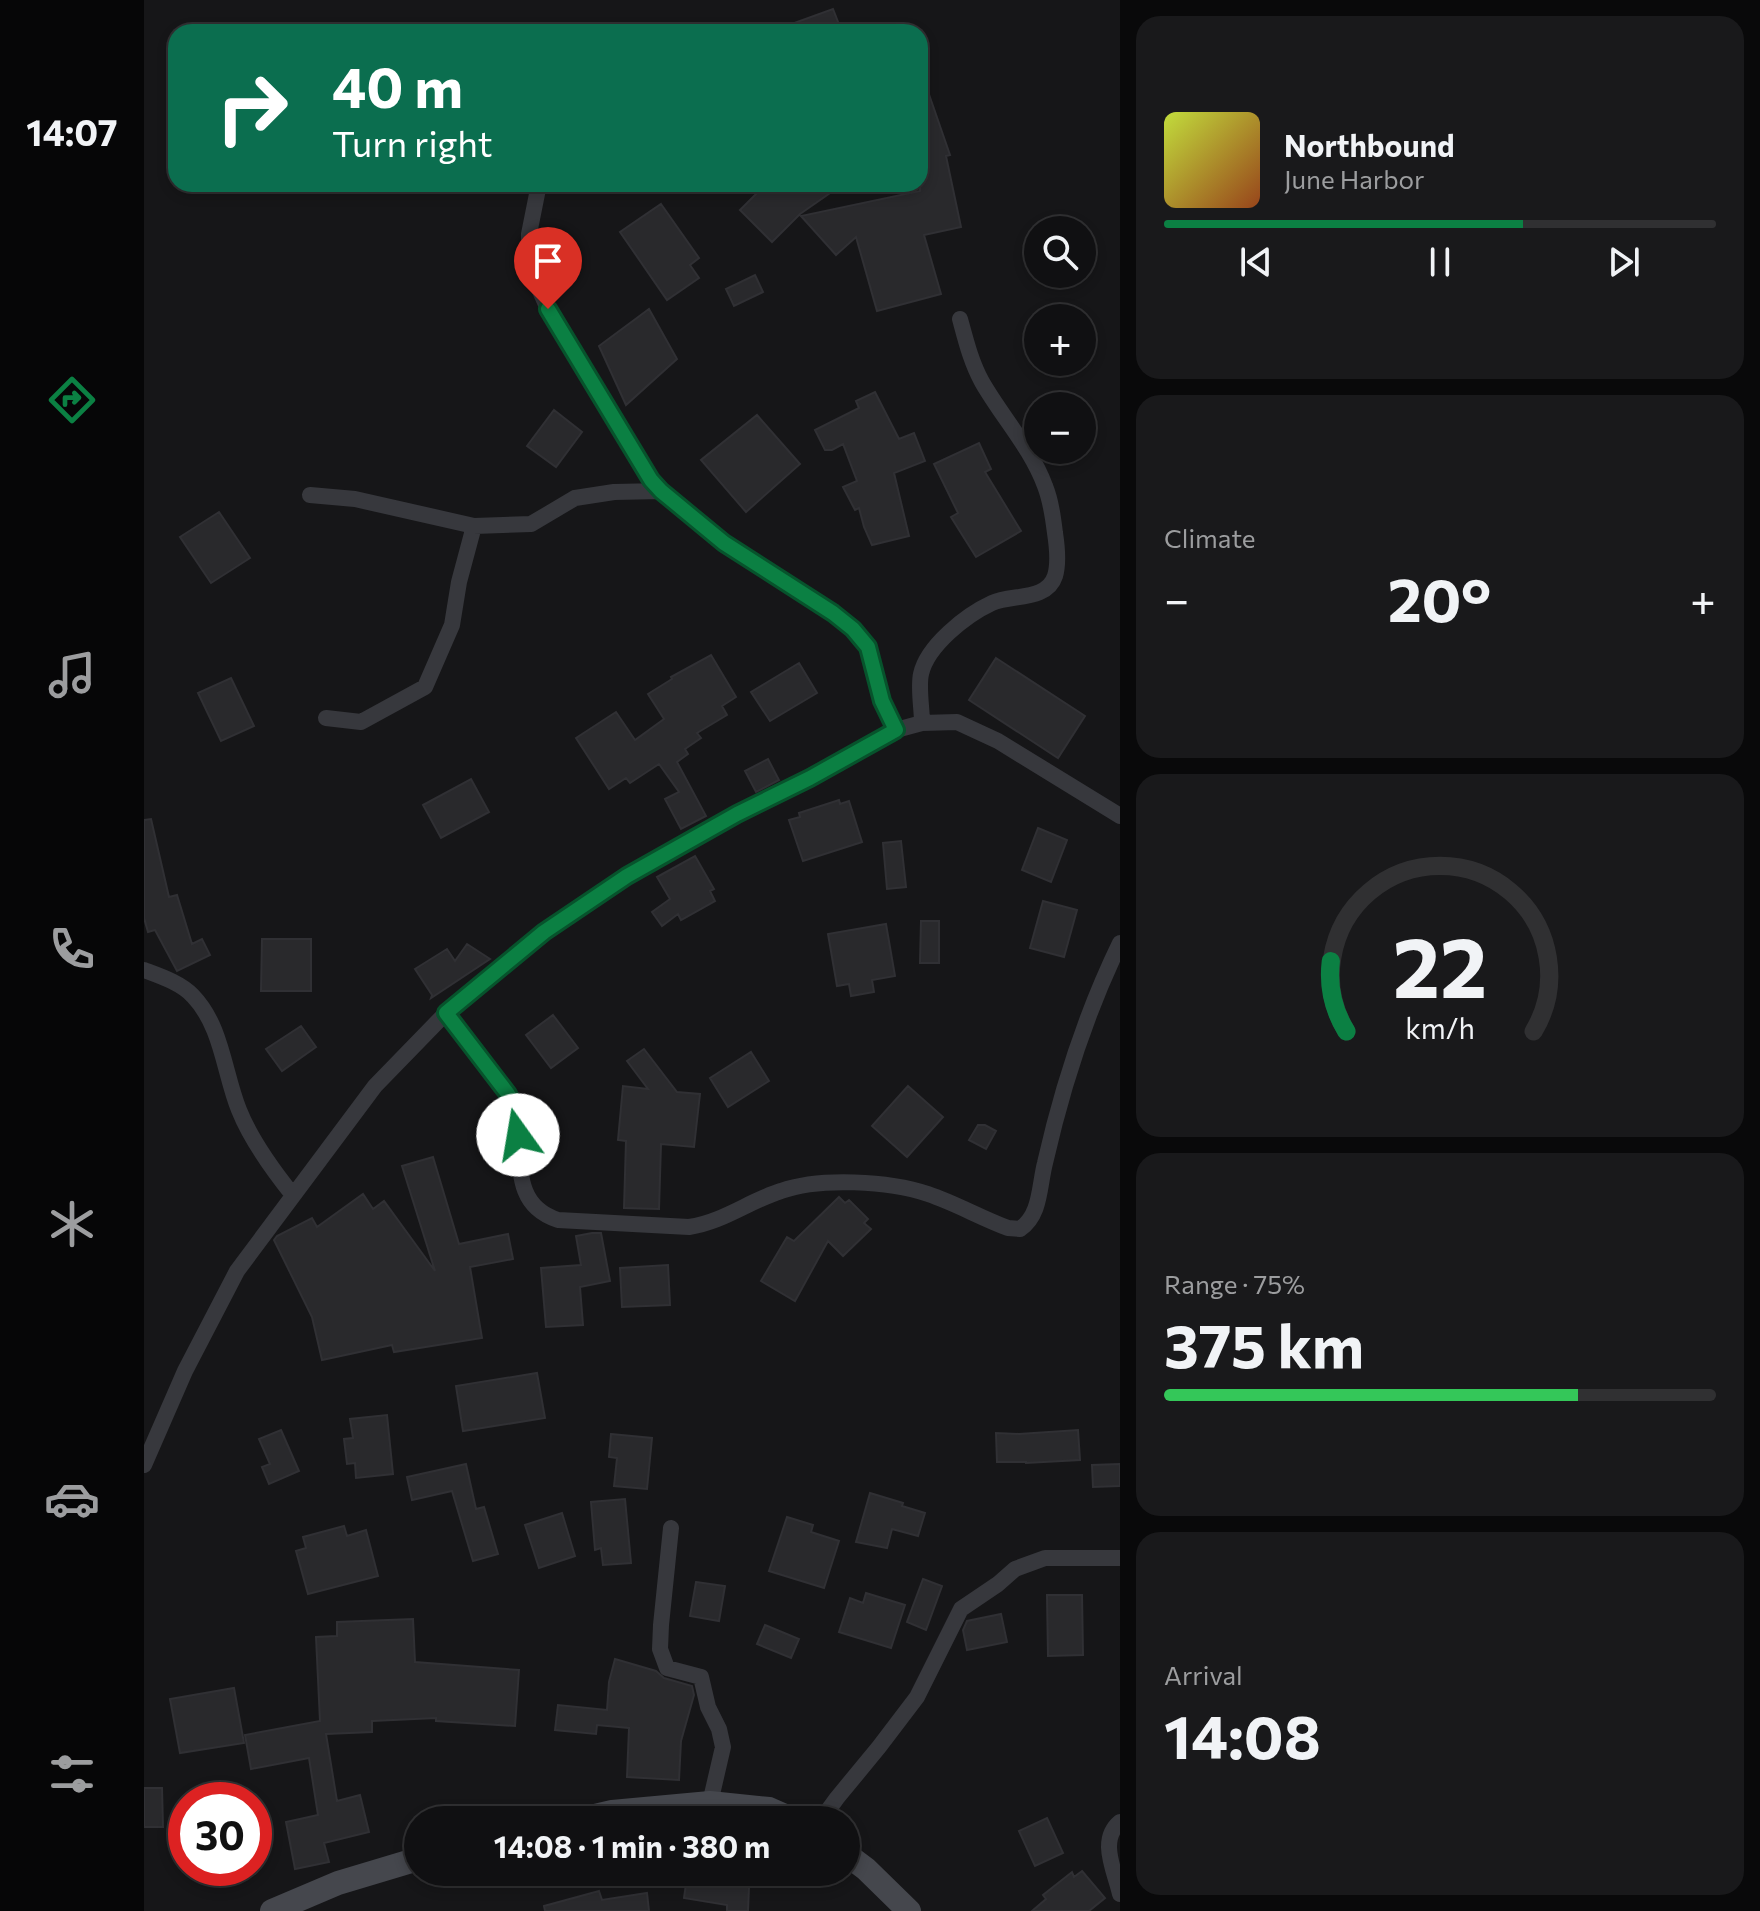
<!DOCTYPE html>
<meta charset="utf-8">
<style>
body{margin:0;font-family:Commissioner,sans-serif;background:#19191b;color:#f1f3f6;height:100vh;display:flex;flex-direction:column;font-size:30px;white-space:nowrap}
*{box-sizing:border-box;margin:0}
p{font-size:26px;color:#9c9d9f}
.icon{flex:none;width:44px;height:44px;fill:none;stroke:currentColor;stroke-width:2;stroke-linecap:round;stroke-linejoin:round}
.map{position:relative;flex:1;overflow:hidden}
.panel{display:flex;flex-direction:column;gap:16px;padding:16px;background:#09090a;width:640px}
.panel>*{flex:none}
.guide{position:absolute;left:24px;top:24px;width:760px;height:168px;border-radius:24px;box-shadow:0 4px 12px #0003,0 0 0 2px #303032;background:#0b6e4f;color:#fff;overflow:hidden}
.buttons{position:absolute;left:880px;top:216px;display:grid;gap:16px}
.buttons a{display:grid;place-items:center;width:72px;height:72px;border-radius:50%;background:#101012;box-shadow:0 4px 12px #0003,0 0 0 2px #303032;font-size:40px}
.speed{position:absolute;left:24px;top:1782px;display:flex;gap:16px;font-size:40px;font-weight:700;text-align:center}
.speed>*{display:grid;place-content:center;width:104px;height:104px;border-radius:50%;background:#101012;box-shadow:0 4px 12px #0003,0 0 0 2px #303032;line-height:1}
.speed .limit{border:12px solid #d22;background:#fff;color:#111}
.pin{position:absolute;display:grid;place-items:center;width:68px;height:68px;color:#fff;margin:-82px -34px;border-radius:50% 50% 50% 0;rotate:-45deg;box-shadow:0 0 8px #0007}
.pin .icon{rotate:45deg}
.me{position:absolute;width:88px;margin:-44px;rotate:347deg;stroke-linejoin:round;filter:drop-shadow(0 0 6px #0008)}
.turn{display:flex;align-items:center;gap:28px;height:168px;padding:0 32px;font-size:36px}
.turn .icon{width:104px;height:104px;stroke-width:2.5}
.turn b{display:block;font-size:56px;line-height:68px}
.big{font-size:60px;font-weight:700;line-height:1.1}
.panel .widget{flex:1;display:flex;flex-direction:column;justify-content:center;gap:12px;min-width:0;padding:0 28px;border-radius:24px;background:#19191b}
.panel .dial{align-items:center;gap:0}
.dial svg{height:208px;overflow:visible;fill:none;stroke:#303032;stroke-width:7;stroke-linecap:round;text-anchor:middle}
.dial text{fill:#f1f3f6;stroke:none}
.song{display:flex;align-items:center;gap:24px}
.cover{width:96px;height:96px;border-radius:12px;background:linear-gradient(135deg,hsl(70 70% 55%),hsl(20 70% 35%))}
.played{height:8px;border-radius:4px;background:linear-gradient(90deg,#0b8043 65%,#303032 65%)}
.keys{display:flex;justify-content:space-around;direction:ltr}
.heat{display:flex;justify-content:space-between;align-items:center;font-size:44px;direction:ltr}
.charge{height:12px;border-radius:6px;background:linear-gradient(90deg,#34c759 75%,#303032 0)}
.trip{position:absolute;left:260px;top:1806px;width:456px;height:80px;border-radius:40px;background:#101012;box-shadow:0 4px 12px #0003,0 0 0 2px #303032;font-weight:700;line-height:80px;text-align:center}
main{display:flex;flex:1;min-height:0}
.dock{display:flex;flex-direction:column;width:144px;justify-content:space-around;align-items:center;background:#060607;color:#9c9d9f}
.dock .icon{width:56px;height:56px}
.dock .active{color:#0b8043}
.dock b{font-size:36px;color:#f1f3f6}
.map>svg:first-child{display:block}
.building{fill:#29292c;stroke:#303034;stroke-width:2}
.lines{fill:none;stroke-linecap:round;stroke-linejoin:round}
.minor{stroke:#37383d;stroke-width:16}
.secondary{stroke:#45474d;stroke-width:24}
.route-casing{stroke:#07532c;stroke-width:20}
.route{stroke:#0b8043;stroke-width:14}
</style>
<main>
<nav class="dock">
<b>14:07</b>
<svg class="icon active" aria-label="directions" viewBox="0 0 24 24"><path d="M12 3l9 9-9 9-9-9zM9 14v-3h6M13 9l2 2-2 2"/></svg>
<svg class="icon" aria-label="music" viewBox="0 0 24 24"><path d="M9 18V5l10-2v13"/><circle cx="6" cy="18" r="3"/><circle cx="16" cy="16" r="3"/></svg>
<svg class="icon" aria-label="phone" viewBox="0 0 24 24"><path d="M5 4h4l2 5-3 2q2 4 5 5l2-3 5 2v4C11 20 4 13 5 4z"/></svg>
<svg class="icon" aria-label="climate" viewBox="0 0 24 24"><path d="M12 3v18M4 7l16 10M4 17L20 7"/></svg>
<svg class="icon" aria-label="car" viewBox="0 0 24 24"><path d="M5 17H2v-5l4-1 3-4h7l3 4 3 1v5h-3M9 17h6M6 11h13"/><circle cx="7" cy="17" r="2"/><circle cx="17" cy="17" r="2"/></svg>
<svg class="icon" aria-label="filters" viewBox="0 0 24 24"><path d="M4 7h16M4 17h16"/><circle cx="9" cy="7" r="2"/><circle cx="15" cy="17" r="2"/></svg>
</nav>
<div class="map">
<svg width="976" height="1911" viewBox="0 0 976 1911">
<rect width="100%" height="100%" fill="#161618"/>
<path class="building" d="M689,9L698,32H631V30Z
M779,77L806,155L802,156L817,227L780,235L797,294L733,311L712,237L692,255L657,216L776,191V78Z
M622,184H699L656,214L628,242L596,210Z
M517,204L555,258L546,265L555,278L523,300L476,232Z
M611,275L619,292L590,306L582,289Z
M505,309L533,359L482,405L455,346Z
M731,392L755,439L770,433L781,461L750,473L765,536L728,545L720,527L715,508L711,510L699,487L713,481L699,444L688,450H681L671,430L715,408L712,401Z
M410,410L438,432L412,467L383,446Z
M613,415L656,464L602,512L557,460Z
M835,443L847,469L841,472L877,531L832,557L807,517L814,513L790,464Z
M75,512L106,558L67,583L36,537Z
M567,655L592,697L578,706L583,715L553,733L557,738L541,749L544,754L533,762L562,816L537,829L521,799L535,792L515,764L486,783L482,778L465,789L432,738L472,712L491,740L520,719L504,694L528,679L527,677Z
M852,658L941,716L914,758L825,700Z
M655,663L673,693L626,721L607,692Z
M87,678L110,726L77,741L54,693Z
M624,759L635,780L612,792L601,771Z
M327,779L345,812L297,838L279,805Z
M695,800L696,804L705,801L718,842L659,861L645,820L656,817L655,813Z
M7,819L25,897L33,895L48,944L58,939L66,955L33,971L11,930L4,932L0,918V820Z
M894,828L923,840L907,882L878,870Z
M757,841L762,887L743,889L739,843Z
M551,856L570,889L566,891L571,901L537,920L534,914L518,926L508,912L526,899L513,877Z
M899,901L933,910L920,957L886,948Z
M777,921H795V963H776Z
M742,924L751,976L728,980L730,992L707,996L705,984L693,986L684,934Z
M118,939H167V991H117Z
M323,944L346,959L287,998L288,995L271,969L303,949L311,961Z
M409,1015L434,1048L407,1068L382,1035Z
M157,1026L172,1047L138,1071L122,1049Z
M500,1049L533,1092L556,1094L550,1147L517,1144L515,1209L480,1208L482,1141L474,1140L479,1086L504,1089L483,1061Z
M607,1052L625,1081L584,1107L566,1078Z
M764,1086L799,1117L763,1157L728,1126Z
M834,1125H841L852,1131L842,1149L825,1140Z
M289,1157L315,1244L364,1234L369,1259L326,1267L338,1338L250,1352L248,1345L178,1360L168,1317L130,1240L133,1236L168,1218L173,1227L219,1194L229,1209L240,1201L291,1271L258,1166Z
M695,1197L701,1203L705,1200L724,1219L720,1223L727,1229L699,1256L684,1241L651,1301L617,1281L643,1237L650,1241Z
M448,1233H457L466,1281L436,1287L439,1325L402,1327L397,1268L437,1265L432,1236Z
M524,1265L526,1305L478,1307L476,1268Z
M393,1373L401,1418L319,1431L312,1386Z
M243,1415L249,1474L212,1478L211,1463L203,1464L200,1439L209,1438L206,1419Z
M137,1430L155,1471L125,1484L118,1467L126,1464L115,1439Z
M934,1430L936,1460L882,1463V1462H853L852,1433L875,1434Z
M467,1434L508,1438L503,1489L470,1486L473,1458L465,1457Z
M322,1464L332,1509L340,1507L354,1554L329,1561L308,1491L268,1500L263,1477Z
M976,1464V1486L949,1487L948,1465Z
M726,1493L759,1503L758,1506L781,1513L774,1536L748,1529L743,1548L712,1542Z
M481,1499L487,1563L459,1565L457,1548L451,1550L447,1502Z
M418,1513L431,1556L395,1568L381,1525Z
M643,1517L669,1525L667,1532L695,1541L680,1588L625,1571Z
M200,1526L203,1536L222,1530L234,1576L164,1594L152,1551L162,1548L159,1537Z
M779,1579L798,1586L782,1630L763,1622Z
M552,1582L581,1586L575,1621L546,1616Z
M722,1593L761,1605L747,1648L695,1632L706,1598L719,1603Z
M903,1595H938L939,1655L904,1656Z
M857,1614L863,1642L823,1650L819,1630L823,1621Z
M269,1619L271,1662L375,1670L371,1726L292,1721V1718L228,1721V1732L182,1734L193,1801L216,1795L225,1832L180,1843L185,1862L151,1869L142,1822L174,1815L165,1758L107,1769L101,1735L176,1721L172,1637L193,1636V1622Z
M621,1625L655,1639L647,1658L613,1644Z
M471,1659L512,1671L520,1678L548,1686L550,1695L537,1741L535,1780L483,1777L485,1728L453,1725L452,1734L411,1730L414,1705L463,1710L465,1682Z
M90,1688L100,1743L36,1753L26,1699Z
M0,1788H18L19,1827H0Z
M903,1818L919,1853L891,1866L875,1831Z
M938,1871L961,1898L945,1911H888L902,1899L899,1895L928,1872L930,1877Z
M543,1877L605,1887L604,1911H583V1905L540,1898Z
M455,1891L458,1900L503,1893L505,1911H401L400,1906Z"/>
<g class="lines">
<path class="minor" d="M395,184L385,234V266L404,309L507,480L517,491L580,543L689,613L709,629L724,647L738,701L752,730
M166,495L211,499L330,526L387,524L431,498L470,492L517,491
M182,718L217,722L281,687L308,625L315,582L330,526
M778,723C778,709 774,687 777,674C783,646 822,615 848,603C868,594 903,601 911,576C915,563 913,546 911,533C909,517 907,501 901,486C887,448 858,417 838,382C827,362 822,341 816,319
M0,970C16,976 37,983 49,996C78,1026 80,1073 95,1110C107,1140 128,1169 148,1194
M302,1013C316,1031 330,1049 344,1067C351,1077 360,1087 366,1097C387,1138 356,1201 414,1220L545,1227C579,1222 605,1201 637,1191C676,1177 745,1181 784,1194C811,1203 837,1218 864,1228L876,1229C897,1215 895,1186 901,1163C918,1088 942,1013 976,943
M0,1465L41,1371L93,1271L231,1086L302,1013L400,932L483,876L593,814L666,778L752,730L778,723L813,722L854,741L976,816
M527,1528L517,1625L516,1649L523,1668L557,1677L564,1707L575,1729L579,1747L566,1803
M677,1820L693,1798L735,1747L773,1697L817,1609L854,1584L871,1569L901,1558H976
M976,1822C954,1840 971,1871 976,1894"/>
<path class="secondary" d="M434,1820L468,1812L566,1803L625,1809L650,1820
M702,1854L722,1869L765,1911
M128,1911L194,1883L274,1859"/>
</g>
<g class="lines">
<defs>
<path id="route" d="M374,1135L372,1112L364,1094L302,1013L400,932L483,876L593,814L666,778L752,730L738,701L724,647L709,629L689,613L580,543L517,491L507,480L404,309"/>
</defs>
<use href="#route" class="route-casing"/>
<use href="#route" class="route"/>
</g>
</svg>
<div class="buttons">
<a><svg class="icon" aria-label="search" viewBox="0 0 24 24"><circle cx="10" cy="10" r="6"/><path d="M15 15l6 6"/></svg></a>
<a>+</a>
<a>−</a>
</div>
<div class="speed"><div class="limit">30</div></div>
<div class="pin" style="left:404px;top:309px;background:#d93025"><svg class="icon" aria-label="arrive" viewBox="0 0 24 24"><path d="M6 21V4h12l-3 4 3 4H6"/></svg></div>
<svg class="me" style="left:374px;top:1135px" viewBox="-20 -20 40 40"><circle r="19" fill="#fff"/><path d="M0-13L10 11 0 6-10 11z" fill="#0b8043"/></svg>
<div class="trip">14:08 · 1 min · 380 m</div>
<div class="guide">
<div class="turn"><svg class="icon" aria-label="right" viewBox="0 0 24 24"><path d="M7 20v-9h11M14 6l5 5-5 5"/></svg><div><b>40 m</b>Turn right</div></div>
</div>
</div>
<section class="panel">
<div class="widget">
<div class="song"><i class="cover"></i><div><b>Northbound</b><p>June Harbor</p></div></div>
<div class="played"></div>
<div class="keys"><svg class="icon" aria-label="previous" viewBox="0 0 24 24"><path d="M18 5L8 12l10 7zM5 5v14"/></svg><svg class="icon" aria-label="pause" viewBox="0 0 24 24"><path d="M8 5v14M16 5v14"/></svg><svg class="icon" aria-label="next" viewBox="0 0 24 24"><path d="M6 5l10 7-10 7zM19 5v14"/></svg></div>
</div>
<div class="widget"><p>Climate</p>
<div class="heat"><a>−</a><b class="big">20°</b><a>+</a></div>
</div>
<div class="widget dial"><svg viewBox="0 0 100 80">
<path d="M14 69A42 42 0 1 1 86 69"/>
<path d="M14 69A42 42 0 0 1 8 42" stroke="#0b8043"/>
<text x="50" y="56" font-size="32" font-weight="700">22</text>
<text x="50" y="72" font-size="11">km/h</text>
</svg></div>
<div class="widget"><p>Range · 75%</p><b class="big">375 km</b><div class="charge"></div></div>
<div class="widget"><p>Arrival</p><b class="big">14:08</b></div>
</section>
</main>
